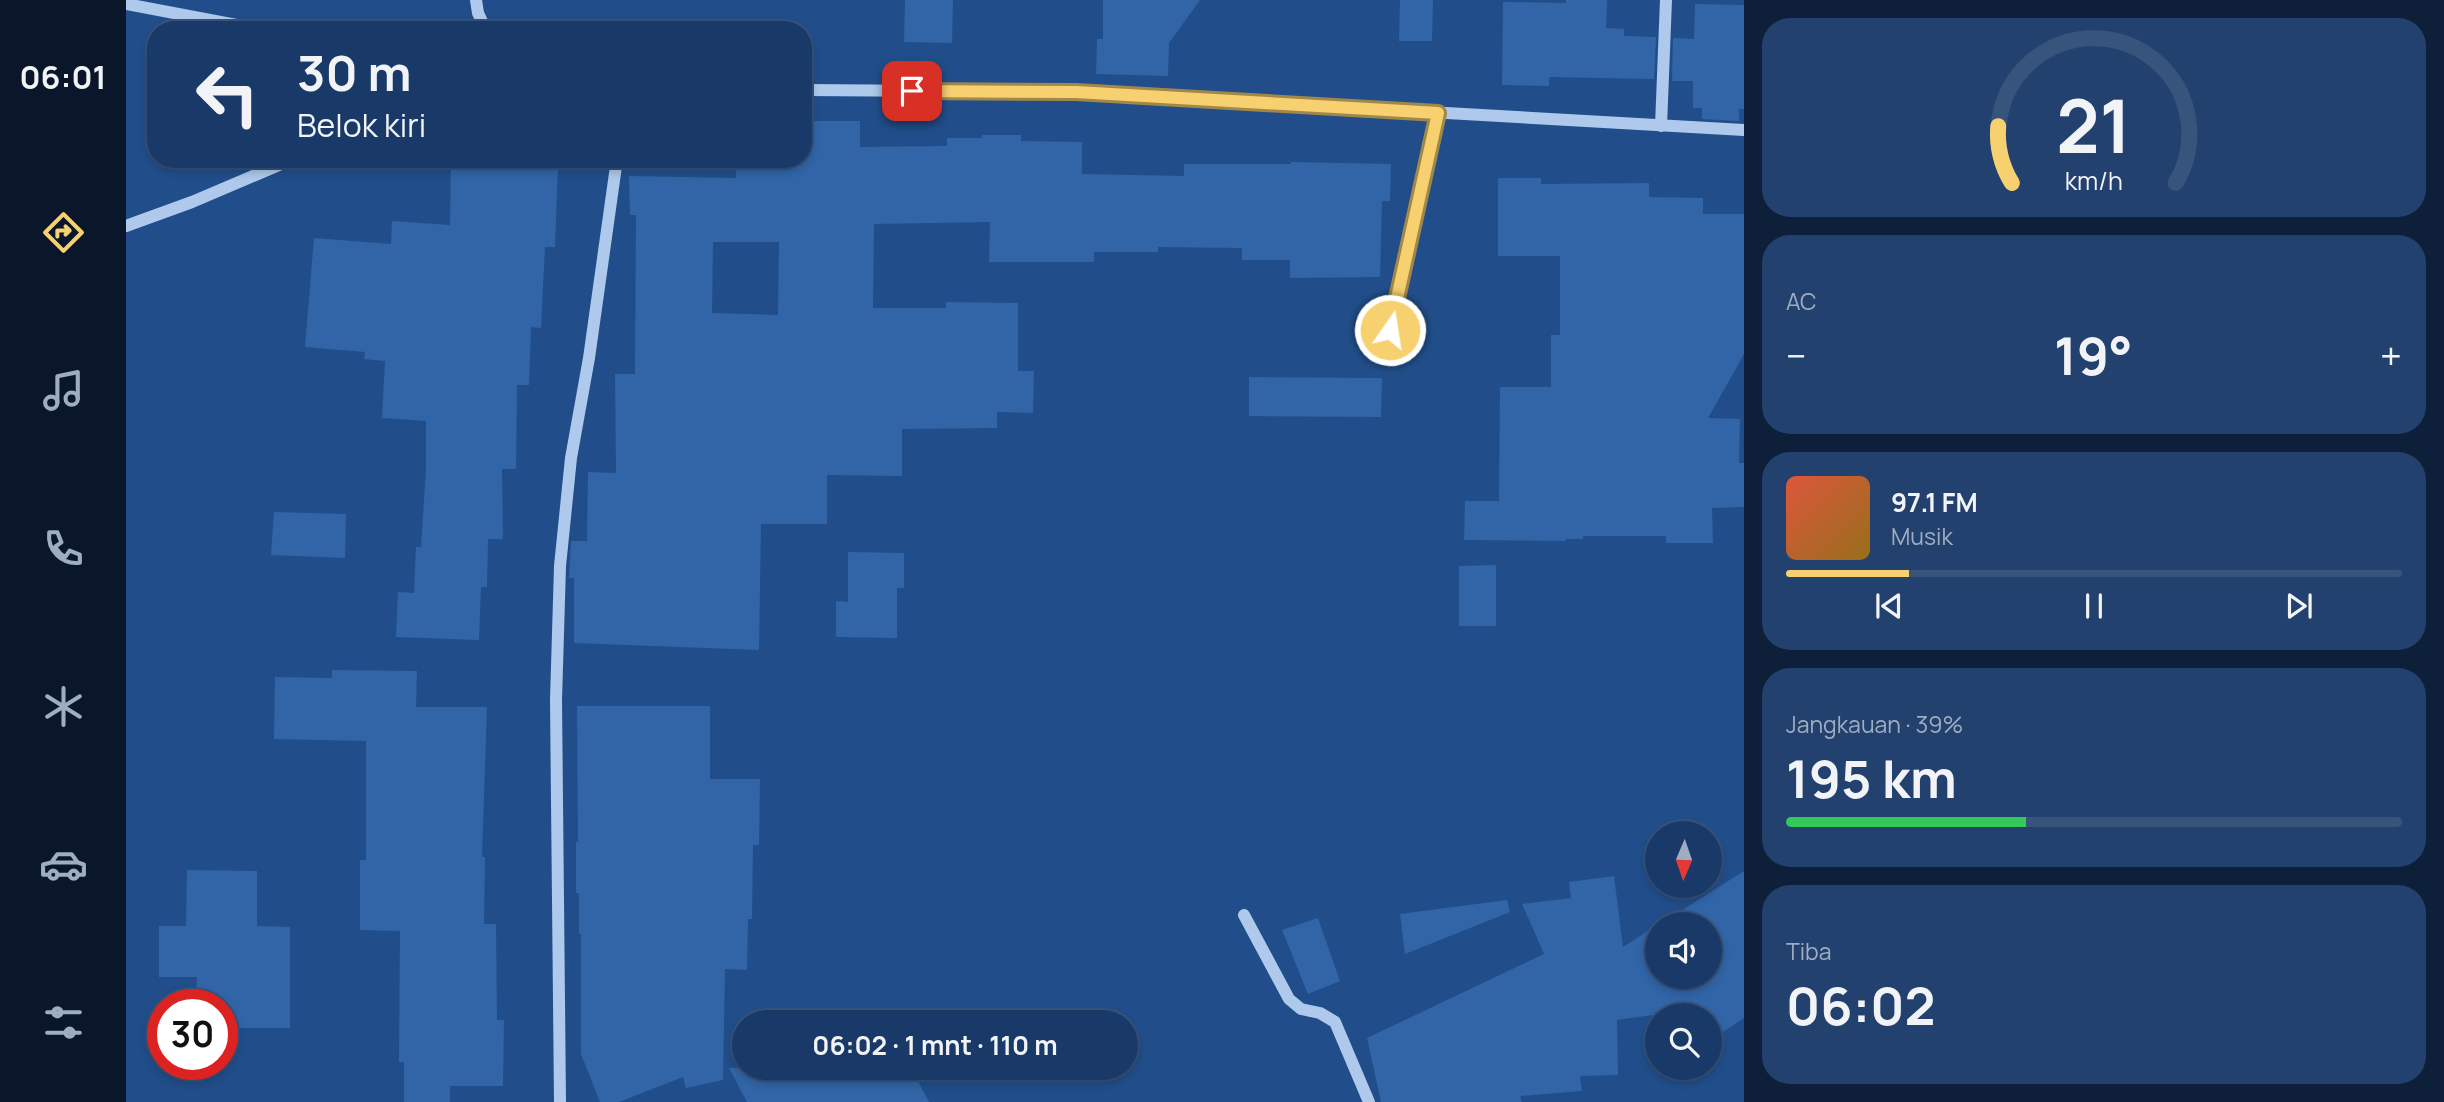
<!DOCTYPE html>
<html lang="id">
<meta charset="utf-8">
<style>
body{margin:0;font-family:Manrope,sans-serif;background:#22416e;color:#f1f3f6;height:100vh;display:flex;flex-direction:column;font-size:26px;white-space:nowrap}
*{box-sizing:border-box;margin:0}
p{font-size:23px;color:#9fadc0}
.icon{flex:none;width:38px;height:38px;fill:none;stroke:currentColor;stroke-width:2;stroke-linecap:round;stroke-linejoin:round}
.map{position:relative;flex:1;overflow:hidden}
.sheet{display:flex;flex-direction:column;gap:18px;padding:18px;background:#0e2039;width:700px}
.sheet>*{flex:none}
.hud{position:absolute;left:21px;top:21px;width:665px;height:147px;border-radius:28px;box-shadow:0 4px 10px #0003,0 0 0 2px #37547c;background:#193a68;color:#f1f3f6;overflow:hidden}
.needle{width:46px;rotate:182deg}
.fabs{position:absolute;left:1519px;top:821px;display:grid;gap:14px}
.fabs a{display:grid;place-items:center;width:77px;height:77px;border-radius:50%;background:#193a68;box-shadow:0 4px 10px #0003,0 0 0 2px #37547c;font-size:35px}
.speed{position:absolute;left:21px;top:989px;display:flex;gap:14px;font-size:35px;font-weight:700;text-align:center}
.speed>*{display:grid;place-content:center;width:91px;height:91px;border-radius:50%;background:#193a68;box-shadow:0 4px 10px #0003,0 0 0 2px #37547c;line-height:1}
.speed .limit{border:10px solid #d22;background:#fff;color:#111}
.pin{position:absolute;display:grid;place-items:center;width:60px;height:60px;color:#fff;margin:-30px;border-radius:14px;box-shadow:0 4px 10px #0006}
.me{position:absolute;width:77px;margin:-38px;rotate:13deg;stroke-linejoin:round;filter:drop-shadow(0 0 5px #0008)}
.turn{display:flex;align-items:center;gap:24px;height:147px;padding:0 35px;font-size:32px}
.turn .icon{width:91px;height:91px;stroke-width:2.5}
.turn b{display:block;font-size:49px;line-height:60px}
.big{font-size:52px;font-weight:700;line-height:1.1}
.sheet .widget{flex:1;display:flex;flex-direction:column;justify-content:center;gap:10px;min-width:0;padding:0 24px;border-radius:28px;background:#22416e}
.sheet .dial{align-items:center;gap:0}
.dial svg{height:182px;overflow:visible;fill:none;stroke:#37547c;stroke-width:7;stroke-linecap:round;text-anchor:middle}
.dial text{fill:#f1f3f6;stroke:none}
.song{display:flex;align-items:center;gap:21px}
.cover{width:84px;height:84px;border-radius:10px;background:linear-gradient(135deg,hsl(10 70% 55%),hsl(40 70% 35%))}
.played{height:7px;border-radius:4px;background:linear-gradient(90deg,#f7d170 20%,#37547c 20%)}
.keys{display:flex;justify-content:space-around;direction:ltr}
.heat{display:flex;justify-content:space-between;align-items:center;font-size:38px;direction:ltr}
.charge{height:10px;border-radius:5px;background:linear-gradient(90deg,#34c759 39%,#37547c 0)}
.trip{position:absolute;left:606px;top:1010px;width:406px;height:70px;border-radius:35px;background:#193a68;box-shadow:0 4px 10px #0003,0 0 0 2px #37547c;font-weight:700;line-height:70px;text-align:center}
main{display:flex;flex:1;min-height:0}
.tab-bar{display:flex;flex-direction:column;width:126px;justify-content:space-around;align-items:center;background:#0a172a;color:#9fadc0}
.tab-bar .icon{width:49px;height:49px}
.tab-bar .selected{color:#f7d170}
.tab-bar b{font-size:32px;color:#f1f3f6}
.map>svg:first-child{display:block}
.building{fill:#3165a7;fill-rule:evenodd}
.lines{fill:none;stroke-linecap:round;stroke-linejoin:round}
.minor{stroke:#aec9eb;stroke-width:12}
.route-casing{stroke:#a18849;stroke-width:18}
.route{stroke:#f7d170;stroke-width:12}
</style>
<main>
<nav class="tab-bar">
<b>06:01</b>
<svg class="icon selected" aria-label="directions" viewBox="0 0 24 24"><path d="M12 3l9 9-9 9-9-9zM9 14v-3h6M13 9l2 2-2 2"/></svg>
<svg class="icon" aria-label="music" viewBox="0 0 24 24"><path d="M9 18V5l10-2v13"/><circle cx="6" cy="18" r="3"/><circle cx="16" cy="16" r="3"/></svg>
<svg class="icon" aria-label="phone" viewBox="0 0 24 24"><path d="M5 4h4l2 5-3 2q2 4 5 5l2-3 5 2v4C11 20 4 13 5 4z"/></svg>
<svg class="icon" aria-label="climate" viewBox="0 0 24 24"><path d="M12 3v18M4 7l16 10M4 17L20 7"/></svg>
<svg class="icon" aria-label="car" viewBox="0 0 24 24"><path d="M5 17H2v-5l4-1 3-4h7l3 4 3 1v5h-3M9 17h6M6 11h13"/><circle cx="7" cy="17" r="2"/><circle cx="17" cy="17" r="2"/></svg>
<svg class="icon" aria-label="filters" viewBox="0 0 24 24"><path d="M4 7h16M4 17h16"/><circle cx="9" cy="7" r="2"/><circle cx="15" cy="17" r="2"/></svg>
</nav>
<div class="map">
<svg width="1618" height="1102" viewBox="0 0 1618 1102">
<rect width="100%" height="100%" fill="#214e8a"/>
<path class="building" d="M779,0H827L826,43L778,42Z
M977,0H1074L1043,43L1042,76L970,74L971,39H977Z
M1274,0H1307L1306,41H1273Z
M1440,0H1481L1480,28L1498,29V36L1530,37L1528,79L1423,77V86L1376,85L1377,2L1440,3Z
M1569,4L1618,5V109H1613V121L1576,119V108H1567V81H1546L1547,38L1568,39Z
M677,121H734V147L821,146V138H856V135H895V141L956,142V174L1058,176V164H1165V162L1265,164L1264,201H1256L1254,277L1164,278V260H1116V248L1032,247V252H968V262H863L864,222L748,224L747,308H820V302L892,303V371H908L907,413L871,412V428L776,429V476L701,475V524H635L633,650L448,643V578H443L445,541H461L462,472L490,473L489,374H509L510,215H504L503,176L610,178V159H677ZM587,242H653L652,315L586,313Z
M325,161L432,164L429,247H419L415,328L405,327L403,385H391L390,469H376L377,539H362L361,587H355L353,640L270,637L272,592L288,593L290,547H295L300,470V421L256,418L259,361L238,359L239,352L179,347L188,238L265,244L266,221L324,225Z
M1372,178H1415V184L1523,183V197L1577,198V214H1618V354L1582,418L1614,419L1613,463H1618V507L1586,508L1587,543H1540V536H1457V539H1440V541L1338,540L1339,501H1373L1374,387H1425V335H1434V256H1372Z
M1123,377L1256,378L1255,417L1123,416Z
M148,512L220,514L219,558L145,555Z
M722,552L778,553V588H771V638L710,637V601L722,602Z
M1370,565V626H1333V566Z
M206,670L291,671L290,707H361L356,857H359L358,924H370L371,1020H378L377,1086H324V1102H278V1062H273L274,931L234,930V860H240V741L148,739L149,677L206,678Z
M451,706H584V779H634L633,845H627L626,919H622L621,970L599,969L597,1080L560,1088L557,1077L493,1102H474L455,1054V934H453V893H450V842H452Z
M61,870L131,871V926L164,927V1028H96V1004H70L71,977H33V926H60Z
M1618,871V1018L1594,1034L1584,1019V1015H1581L1576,1008L1491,1020L1492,1075L1454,1076L1456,1091L1394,1096L1396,1102H1255L1241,1038L1418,954L1396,904L1445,898L1443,882L1488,876L1497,947L1531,925V976H1584V924H1534Z
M1381,900L1384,912L1279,954L1274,914Z
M1192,918L1214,981L1182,994L1156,930Z
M603,1068H785L803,1102H621Z"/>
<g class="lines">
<path class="minor" d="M350,0L352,13L360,30
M0,4L137,30
M677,90L950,92L1618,130
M1535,126L1540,0
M0,226L66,202L167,159
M1264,330L1312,113
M1118,915L1163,999L1175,1009L1194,1013L1209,1022L1243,1102
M434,1102L430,700L434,566L445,458L463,358L491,159"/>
</g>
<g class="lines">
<defs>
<path id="route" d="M786,91L950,92L1312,113L1264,330"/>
</defs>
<use href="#route" class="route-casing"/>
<use href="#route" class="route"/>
</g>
</svg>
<div class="fabs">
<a><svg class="needle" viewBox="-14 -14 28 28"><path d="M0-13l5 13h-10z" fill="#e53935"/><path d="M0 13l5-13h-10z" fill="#9fadc0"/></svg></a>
<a><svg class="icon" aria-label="sound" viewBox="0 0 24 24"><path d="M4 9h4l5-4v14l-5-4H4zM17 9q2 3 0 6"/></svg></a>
<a><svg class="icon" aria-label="search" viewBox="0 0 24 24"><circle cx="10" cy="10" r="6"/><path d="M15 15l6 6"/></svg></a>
</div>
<div class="speed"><div class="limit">30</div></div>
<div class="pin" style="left:786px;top:91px;background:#d93025"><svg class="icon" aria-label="arrive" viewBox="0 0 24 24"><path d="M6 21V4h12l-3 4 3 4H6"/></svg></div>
<svg class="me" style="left:1264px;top:330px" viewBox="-20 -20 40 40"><circle r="17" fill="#f7d170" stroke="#fff" stroke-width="3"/><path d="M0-11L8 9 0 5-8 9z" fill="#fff"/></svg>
<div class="trip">06:02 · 1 mnt · 110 m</div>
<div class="hud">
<div class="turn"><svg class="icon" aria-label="left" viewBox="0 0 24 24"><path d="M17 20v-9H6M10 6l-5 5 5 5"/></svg><div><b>30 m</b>Belok kiri</div></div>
</div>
</div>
<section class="sheet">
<div class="widget dial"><svg viewBox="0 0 100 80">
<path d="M14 69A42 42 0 1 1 86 69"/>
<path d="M14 69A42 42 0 0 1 8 44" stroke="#f7d170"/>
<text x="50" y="56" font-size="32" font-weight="700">21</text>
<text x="50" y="72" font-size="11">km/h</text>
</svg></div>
<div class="widget"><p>AC</p>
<div class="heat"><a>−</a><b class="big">19°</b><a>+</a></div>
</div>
<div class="widget">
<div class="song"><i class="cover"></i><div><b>97.1 FM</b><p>Musik</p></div></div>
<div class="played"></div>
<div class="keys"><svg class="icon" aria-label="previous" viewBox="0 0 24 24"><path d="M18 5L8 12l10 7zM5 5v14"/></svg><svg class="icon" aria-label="pause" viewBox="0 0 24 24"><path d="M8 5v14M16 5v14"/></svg><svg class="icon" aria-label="next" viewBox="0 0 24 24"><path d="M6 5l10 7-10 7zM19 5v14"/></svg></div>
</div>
<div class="widget"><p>Jangkauan · 39%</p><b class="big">195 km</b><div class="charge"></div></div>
<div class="widget"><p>Tiba</p><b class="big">06:02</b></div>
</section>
</main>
